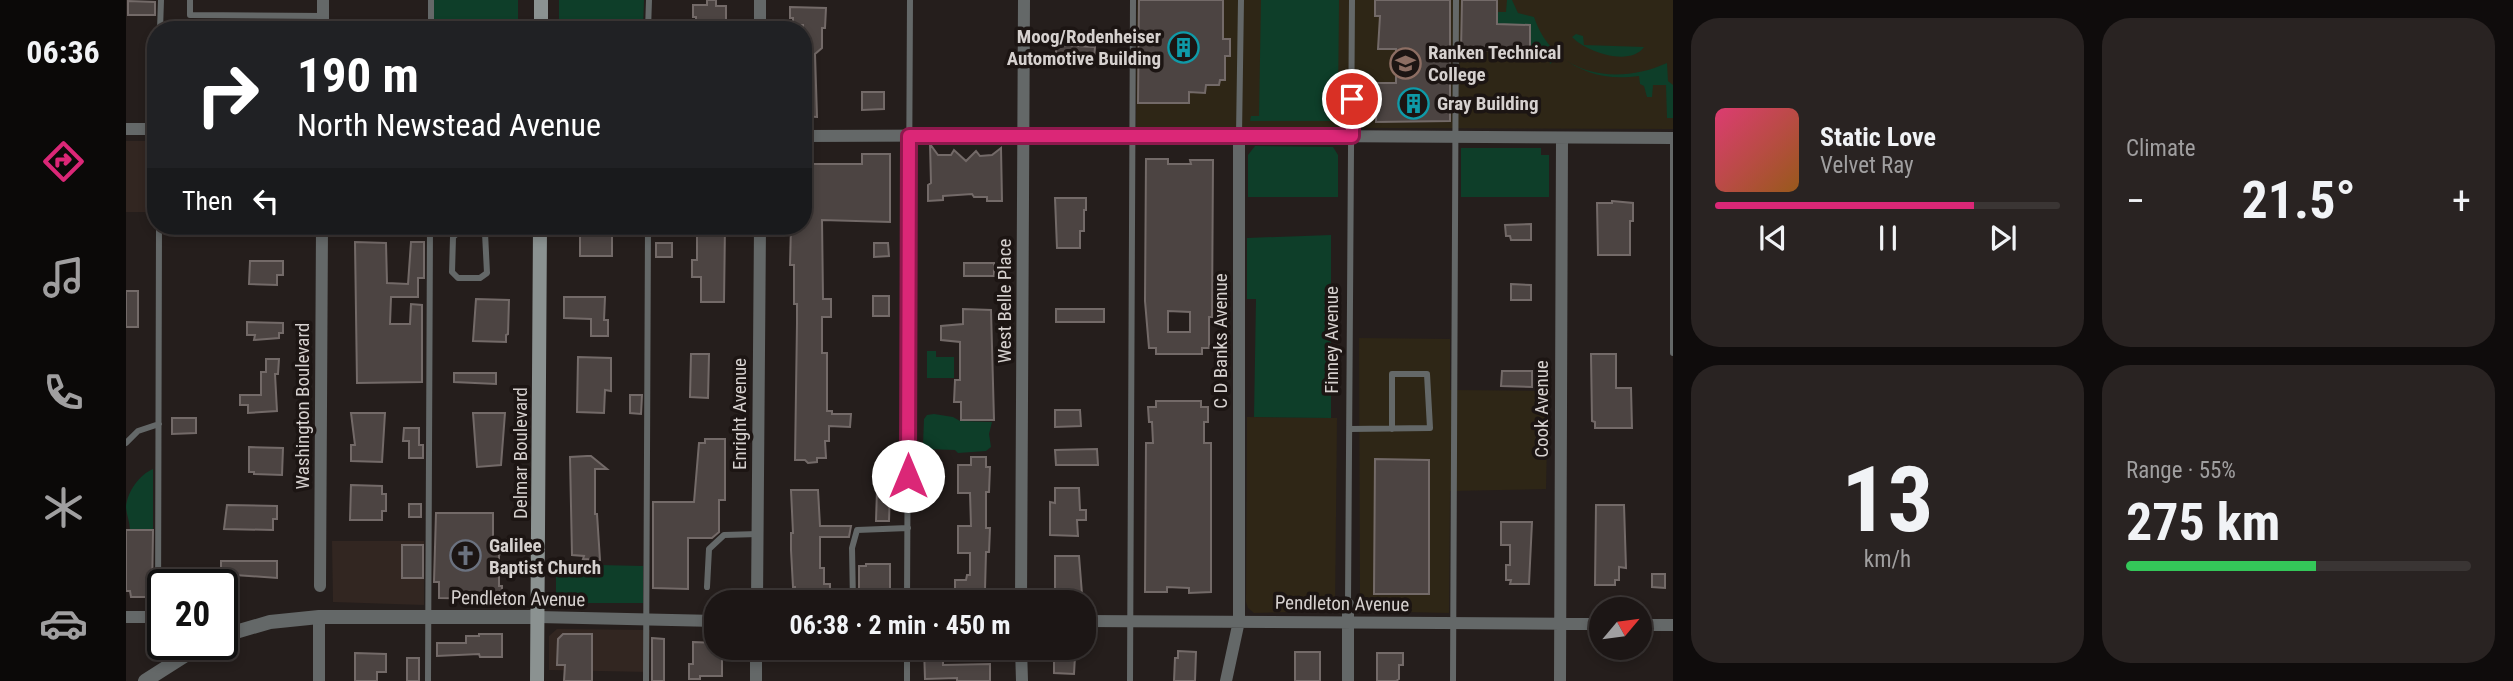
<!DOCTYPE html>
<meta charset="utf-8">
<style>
body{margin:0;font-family:"Roboto Condensed",sans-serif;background:#292322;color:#f1f3f6;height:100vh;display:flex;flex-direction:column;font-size:26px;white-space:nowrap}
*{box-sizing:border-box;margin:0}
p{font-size:23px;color:#a09fa0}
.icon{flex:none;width:38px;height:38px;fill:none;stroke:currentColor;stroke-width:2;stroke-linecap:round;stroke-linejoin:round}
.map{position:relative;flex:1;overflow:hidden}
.side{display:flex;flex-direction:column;gap:18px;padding:18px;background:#0f0c0c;width:840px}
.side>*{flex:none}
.top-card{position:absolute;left:21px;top:21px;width:665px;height:214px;border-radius:28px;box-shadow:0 4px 10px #0003,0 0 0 2px #3a3534;background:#202124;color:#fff;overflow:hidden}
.needle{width:46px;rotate:61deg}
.controls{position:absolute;left:1463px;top:597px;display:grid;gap:14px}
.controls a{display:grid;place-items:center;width:63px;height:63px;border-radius:50%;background:#1c1615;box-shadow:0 4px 10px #0003,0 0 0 2px #3a3534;font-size:35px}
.speed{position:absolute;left:21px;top:569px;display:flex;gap:14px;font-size:35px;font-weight:700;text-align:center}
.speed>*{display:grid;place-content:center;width:91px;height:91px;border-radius:50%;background:#1c1615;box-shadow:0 4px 10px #0003,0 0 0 2px #3a3534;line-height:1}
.speed .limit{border:4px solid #111;border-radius:10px;background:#fff;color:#111}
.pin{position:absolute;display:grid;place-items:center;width:60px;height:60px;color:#fff;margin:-30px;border:4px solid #fff;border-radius:50%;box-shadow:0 2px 7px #0007}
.me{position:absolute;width:77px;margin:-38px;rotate:0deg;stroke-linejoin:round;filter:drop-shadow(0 0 5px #0008)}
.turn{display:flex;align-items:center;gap:24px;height:147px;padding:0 35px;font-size:32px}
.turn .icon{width:91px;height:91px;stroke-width:2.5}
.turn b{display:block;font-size:49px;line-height:60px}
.then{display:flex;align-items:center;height:66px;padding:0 35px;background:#0003;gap:14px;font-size:26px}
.big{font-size:52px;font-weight:700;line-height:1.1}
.side .card{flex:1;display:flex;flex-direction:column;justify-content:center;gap:10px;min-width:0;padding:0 24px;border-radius:28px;background:#292322}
.side .dial{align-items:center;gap:0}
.dial b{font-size:91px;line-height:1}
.song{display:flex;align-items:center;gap:21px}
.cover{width:84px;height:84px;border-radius:10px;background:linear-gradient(135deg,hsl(340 70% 55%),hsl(30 70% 35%))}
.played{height:7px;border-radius:4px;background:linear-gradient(90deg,#db2777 75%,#3a3534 75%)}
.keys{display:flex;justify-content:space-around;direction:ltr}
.heat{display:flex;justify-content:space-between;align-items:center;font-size:38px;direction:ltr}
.charge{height:10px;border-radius:5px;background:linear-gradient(90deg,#34c759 55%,#3a3534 0)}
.side .tiles{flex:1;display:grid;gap:18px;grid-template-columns:repeat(2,1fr)}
.trip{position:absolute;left:578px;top:590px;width:392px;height:70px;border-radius:28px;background:#1c1615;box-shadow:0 4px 10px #0003,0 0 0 2px #3a3534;font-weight:700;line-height:70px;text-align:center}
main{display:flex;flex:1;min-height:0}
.tabs{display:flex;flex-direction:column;width:126px;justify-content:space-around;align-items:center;background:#0b0908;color:#a09fa0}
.tabs .icon{width:49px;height:49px}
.tabs .active{color:#db2777}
.tabs b{font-size:32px;color:#f1f3f6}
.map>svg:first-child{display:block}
.built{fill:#322621}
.industrial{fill:#2f2616}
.education{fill:#2e2616}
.green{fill:#0e3e29}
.building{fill:#4c4442;stroke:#736a68;stroke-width:2;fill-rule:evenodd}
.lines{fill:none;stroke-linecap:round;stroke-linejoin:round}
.service{stroke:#646868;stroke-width:6}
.minor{stroke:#646868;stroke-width:12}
.tertiary{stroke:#646868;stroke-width:14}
.secondary{stroke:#8b9291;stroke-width:14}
.route-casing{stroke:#8e194d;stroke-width:18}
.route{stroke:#db2777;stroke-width:12}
.labels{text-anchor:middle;stroke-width:7;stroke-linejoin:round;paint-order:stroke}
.poi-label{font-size:19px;font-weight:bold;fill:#d6d1cf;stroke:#1c1513;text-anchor:start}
.street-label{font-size:19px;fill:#d6d1cf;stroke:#1c1513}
</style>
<main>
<nav class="tabs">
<b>06:36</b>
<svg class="icon active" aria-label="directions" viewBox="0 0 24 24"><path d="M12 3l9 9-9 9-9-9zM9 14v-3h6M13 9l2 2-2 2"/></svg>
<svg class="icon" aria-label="music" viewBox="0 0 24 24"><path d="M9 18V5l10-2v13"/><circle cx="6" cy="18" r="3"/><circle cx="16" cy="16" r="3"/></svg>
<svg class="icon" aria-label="phone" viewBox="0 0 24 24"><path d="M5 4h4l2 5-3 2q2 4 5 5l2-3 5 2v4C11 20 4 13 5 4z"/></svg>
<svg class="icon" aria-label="climate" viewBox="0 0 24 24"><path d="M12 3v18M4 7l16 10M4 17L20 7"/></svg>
<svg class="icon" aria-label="car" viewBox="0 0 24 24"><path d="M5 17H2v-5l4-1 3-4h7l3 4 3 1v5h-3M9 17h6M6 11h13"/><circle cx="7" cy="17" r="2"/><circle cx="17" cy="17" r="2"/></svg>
</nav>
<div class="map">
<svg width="1547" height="681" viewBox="0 0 1547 681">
<rect width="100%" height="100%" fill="#251e1c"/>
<path class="built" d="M0,141H28V212H0Z
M206,541H298V605L207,602Z
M431,629L524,630L523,672L423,670V636Z"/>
<path class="industrial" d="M1121,417L1211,418L1209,611L1128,613L1122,608L1120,602Z"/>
<path class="education" d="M1011,0H1547V129L1010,127Z
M1233,338L1324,339V390L1422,391L1420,489L1324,491L1323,613L1234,611Z"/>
<path class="green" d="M308,0H392V30H308Z
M433,0H518L517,30H433Z
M1135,0H1213L1212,108L1206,115V121H1124L1125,116H1133Z
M1381,0H1386L1392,13L1408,17C1428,76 1490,86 1541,63L1542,81L1547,85V118H1541L1540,85H1527L1526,97H1521L1518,86L1514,84L1513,76C1482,80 1459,75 1434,56L1424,64L1423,54H1414L1413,51L1404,50V25L1366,24L1371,12H1380Z
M1450,34L1457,36L1458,45L1518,47C1504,67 1460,52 1446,37Z
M1129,146L1207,147L1212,155V197H1122V155Z
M1335,148H1415V155H1423V197H1335Z
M1205,235V418L1128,417L1130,299H1121V238Z
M801,351H810V357H828V378H801Z
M808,414L827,417L834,421L866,422L863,434L865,447L860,451L832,453L829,450L799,449L797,445L798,419L801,415Z
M27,469V530H4C4,522 0,514 0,506C2,491 13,475 27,469Z
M430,564L517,566V603H430Z"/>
<path class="building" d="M581,0H590V6H600V24H570V17H567V5H581Z
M1013,0H1097V39H1104V56H1099V80H1094L1093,85H1080L1079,93L1063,92V103H1012Z
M1249,0H1324V121L1250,122L1251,83H1270V49H1252L1254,16H1249Z
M1336,0H1371V24L1404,25V50L1335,51Z
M2,1L29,2V15H2Z
M664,7L700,8L699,28H696V48L689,54L691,117L677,116V25H667V18H664Z
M930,45L969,47L968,60L930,58Z
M736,92H758V109L736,110Z
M804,144L812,155H825L828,150L840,161L850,151L854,156L866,155L875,148L876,201H861V197H848L846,194L817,196V200L802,201V185L805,183Z
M736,154H764V222L696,220L697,299H705V317H696V353H701V411H706V414H725L724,427L703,426V441H699L700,458H691V462L682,463L679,460H669L671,323V304H668V265H664L665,226H677V164H736Z
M1020,159H1042V164H1065L1064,160H1087L1086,317H1083V348H1076V354H1030V348H1023L1019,301ZM1042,311L1064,312V332H1042Z
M929,198H960V210H958V231H954V248H931Z
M1486,201L1507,203V221H1504V255H1472L1471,203H1486Z
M1405,224V240H1385L1384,236H1380L1379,225Z
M454,226H486V256H454Z
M571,226H599L598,302H575V277H566V260H571Z
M229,242L260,243L261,283L282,284L285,242H298V278H292V297H265L264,324H284L285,304L296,305V382L231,383Z
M530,243H546V257H530Z
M748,243H762L763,256L748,257Z
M124,261H157V275H151V285L123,284Z
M838,263H868V276H838Z
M1385,284L1405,285V300H1385Z
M0,291H12V327H0Z
M747,296H763V316H747Z
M438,297H479L478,320H482V336H465V319L438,318Z
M350,299L383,300L382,334L380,335V342L347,341Z
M837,309L865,310L868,420H835V402H828L829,380H834V342L815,340V326L837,324Z
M930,309H978V322H930Z
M121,322L157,323V333H153V338L128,340L129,335H121Z
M565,354H583L582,398L564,397Z
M1465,354H1490V388H1505L1506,428H1469V422L1466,421Z
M452,357L485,358V391L479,390L478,413L451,412Z
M140,359H153L152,374H149L151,411L122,413V405H114V395H135V372H140Z
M1376,371H1406V387L1375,386Z
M328,373H370V384L328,382Z
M504,395H516L515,414L504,413Z
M1030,401H1075V407H1082V422H1078V443H1085V592L1063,593V588L1041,587V592H1019L1020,443H1027L1026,422H1023L1022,407H1030Z
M929,410H954L955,426L929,427Z
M225,413H259L256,462L225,461V445H229Z
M347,413H379L375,465L351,467Z
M46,418H70V433L46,434Z
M278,428H293V445H297V458H283V441H277Z
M579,439H599V500H593V532L586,538H562V589L527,588V502H568L573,443H579Z
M123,447L157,448L156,475L128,474V472H123Z
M971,449L972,465H930L929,450Z
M461,456H465L481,469H469V514H471L474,560L457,559L458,556L446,555L444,457Z
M845,457H860V467H864L863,492H860V528H864L863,552H860L859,590L829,589V580H840L841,575H844V553H832V526H845L844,493H832V465H845Z
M1249,459L1303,460V594H1248Z
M225,485L256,486V494H260V511H256V520H224Z
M929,488H953L954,510H960V520H951L952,536L924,535V502L929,503Z
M665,490H692L694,526H725L723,537H694V568H698V584H704V597L691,599L689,597H669V587H667L665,550V533H667Z
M751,490H764L763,521H750Z
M283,504H295V517H283Z
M101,505L151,506V519H147V530L98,529Z
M1470,505H1498L1500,568L1493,567V580H1489V585H1469Z
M310,513H367V548L384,538L389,546L373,555V586H376V599L313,598V582H308Z
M1375,522H1406L1403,584H1384L1385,580H1380V565H1384V545H1375Z
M0,530H27L26,597H5L4,591H0Z
M276,545H297V578H276Z
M929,556H953L956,594H929Z
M95,561H151V578L95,574Z
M740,564H764V596H740V592H733V566H740Z
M1526,574H1539V588L1526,587Z
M353,634H376V657H354L353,654L311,656V643H340V636H353Z
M437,634H466V681H438L439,665H431L432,639Z
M526,638L538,639V681H526Z
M567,642L590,643V648H596V676H574V679H563V664H567Z
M798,648H817V665L864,664V681H831V678L799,679Z
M1052,651L1070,652L1069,681H1048L1049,658H1052Z
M1169,652H1194V681H1169Z
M229,653L260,654V672H251V681H229Z
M1251,653H1277V665H1273V679L1270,681H1251Z
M928,656H949L948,674L928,673Z
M281,658H293V681H281Z"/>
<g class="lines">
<path class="service" d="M64,0V15L197,16
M34,30L35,0
M305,30V0
M522,30L523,0
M1113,135L1115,0
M1547,138V353
M359,233L361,273L354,278H332L326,272L327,237L333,232L412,233
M1224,429L1304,428L1301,374H1266V429
M0,443L12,431L33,424
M581,587L583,549L598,535L632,534
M727,602L726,548L731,530L782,528
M781,602L784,0
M1222,604L1226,0
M32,617L33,226
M302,681L304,226
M520,681L522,226
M781,681V648
M1004,681L1007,0
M1327,681L1330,0"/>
<path class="minor" d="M634,0V30
M197,30V0
M0,129H30
M677,136L1006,135L1547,138
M194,586L196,226
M631,602L634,226
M895,602L898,0
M0,617H37
M412,617L590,621
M957,621L1475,624
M1514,625H1547
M895,648L896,681
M193,681V617
M630,681V648
M1100,681L1113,621V137
M1222,681V604
M1434,681L1436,138"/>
<path class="tertiary" d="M96,636L144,622L193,617H412
M19,681L77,644"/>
<path class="secondary" d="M415,0V30
M411,681L414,226"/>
</g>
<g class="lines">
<defs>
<path id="route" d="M782,476L783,136H1226V99"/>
</defs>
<use href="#route" class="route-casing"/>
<use href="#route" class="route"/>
</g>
<defs>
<symbol id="building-ring" viewBox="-11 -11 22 22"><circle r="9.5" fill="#1c1513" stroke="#0f9aa8" stroke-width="1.5"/><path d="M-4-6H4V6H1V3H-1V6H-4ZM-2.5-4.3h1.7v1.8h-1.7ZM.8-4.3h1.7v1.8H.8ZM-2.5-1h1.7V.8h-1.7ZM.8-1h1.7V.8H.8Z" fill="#0f9aa8"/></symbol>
<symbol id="university-ring" viewBox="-11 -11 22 22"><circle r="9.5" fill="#1c1513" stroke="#8d6e63" stroke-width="1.5"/><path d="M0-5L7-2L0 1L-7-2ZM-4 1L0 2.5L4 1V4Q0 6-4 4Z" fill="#8d6e63"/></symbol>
<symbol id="church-ring" viewBox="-11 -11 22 22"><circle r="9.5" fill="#1c1513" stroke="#6b7280" stroke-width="1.5"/><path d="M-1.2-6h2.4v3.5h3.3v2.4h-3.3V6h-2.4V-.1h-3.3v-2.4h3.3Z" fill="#6b7280"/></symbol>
</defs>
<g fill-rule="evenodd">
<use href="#building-ring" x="1040" y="30" width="35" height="35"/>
<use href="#university-ring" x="1262" y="46" width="35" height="35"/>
<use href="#building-ring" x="1270" y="86" width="35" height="35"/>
<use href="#church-ring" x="322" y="538" width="35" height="35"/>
</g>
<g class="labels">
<g class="poi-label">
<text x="1035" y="43" text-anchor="end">Moog/Rodenheiser<tspan x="1035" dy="22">Automotive Building</tspan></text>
<text x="1302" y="59">Ranken Technical<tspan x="1302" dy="22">College</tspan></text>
<text x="1311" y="110">Gray Building</text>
<text x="363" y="552">Galilee<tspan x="363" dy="22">Baptist Church</tspan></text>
</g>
<g class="street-label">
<text transform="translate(878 301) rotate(-90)" y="7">West Belle Place</text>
<text transform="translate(1205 340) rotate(-90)" y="7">Finney Avenue</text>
<text transform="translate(1094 341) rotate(-90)" y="7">C D Banks Avenue</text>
<text transform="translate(176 406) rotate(-90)" y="7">Washington Boulevard</text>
<text transform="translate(1415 409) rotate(-90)" y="7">Cook Avenue</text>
<text transform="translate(613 414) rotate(-90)" y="7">Enright Avenue</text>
<text transform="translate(394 453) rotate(-90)" y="7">Delmar Boulevard</text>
<text transform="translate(392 598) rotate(1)" y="7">Pendleton Avenue</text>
<text transform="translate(1216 603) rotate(1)" y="7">Pendleton Avenue</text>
</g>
</g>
</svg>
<div class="controls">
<a><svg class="needle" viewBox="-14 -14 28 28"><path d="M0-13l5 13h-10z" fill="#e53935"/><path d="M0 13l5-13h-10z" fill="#a09fa0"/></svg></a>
</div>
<div class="speed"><div class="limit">20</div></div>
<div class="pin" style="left:1226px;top:99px;background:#d93025"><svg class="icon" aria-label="arrive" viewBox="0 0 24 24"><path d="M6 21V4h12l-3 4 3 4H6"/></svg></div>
<svg class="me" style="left:782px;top:476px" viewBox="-20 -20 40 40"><circle r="19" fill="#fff"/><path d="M0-13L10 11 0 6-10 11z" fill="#db2777"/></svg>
<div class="trip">06:38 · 2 min · 450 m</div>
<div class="top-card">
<div class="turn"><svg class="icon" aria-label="right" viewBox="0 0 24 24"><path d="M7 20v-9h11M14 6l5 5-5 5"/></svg><div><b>190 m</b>North Newstead Avenue</div></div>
<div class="then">Then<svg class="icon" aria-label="left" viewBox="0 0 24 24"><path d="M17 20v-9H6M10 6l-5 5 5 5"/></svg></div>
</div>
</div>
<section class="side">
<div class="tiles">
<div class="card">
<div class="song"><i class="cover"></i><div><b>Static Love</b><p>Velvet Ray</p></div></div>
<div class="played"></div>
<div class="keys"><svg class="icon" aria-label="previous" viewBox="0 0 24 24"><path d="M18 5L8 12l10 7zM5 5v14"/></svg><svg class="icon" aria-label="pause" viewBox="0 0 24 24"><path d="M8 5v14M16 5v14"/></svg><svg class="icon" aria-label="next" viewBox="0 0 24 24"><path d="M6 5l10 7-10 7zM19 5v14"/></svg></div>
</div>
<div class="card"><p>Climate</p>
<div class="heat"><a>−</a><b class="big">21.5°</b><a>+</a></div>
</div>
<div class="card dial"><b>13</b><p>km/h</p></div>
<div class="card"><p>Range · 55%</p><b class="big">275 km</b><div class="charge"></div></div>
</div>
</section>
</main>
